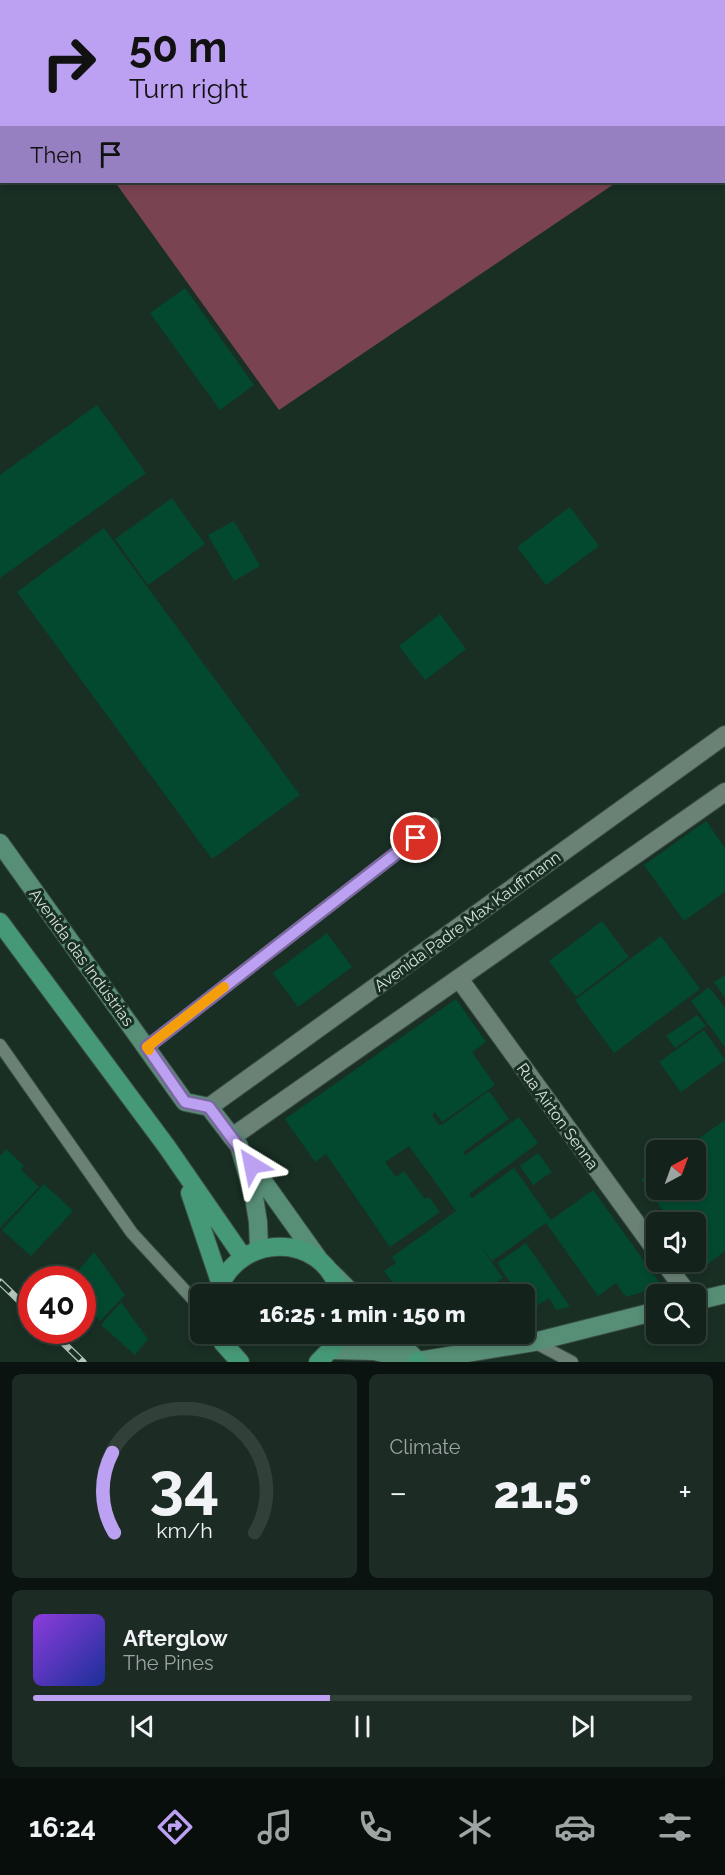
<!DOCTYPE html>
<meta charset="utf-8">
<style>
body{margin:0;font-family:Raleway,sans-serif;background:#1c2b24;color:#f1f3f6;height:100vh;display:flex;flex-direction:column;font-size:22px;white-space:nowrap}
*{box-sizing:border-box;margin:0}
p{font-size:20px;color:#9da4a3}
.icon{flex:none;width:33px;height:33px;fill:none;stroke:currentColor;stroke-width:2;stroke-linecap:round;stroke-linejoin:round}
.map{position:relative;height:1362px;overflow:hidden}
.sheet{display:flex;flex-direction:column;gap:12px;padding:12px;background:#0a130f;flex:1}
.sheet>*{flex:none}
.guide{position:absolute;left:0px;top:0px;width:726px;height:183px;box-shadow:0 3px 9px #0003,0 0 0 2px #32403a;background:#bca0f2;color:#111;overflow:hidden}
.needle{width:39px;rotate:41deg}
.buttons{position:absolute;left:646px;top:1140px;display:grid;gap:12px}
.buttons a{display:grid;place-items:center;width:60px;height:60px;border-radius:9px;background:#13231b;box-shadow:0 3px 9px #0003,0 0 0 2px #32403a;font-size:30px}
.speed{position:absolute;left:18px;top:1266px;display:flex;gap:12px;font-size:30px;font-weight:700;text-align:center}
.speed>*{display:grid;place-content:center;width:78px;height:78px;border-radius:50%;background:#13231b;box-shadow:0 3px 9px #0003,0 0 0 2px #32403a;line-height:1}
.speed .limit{border:9px solid #d22;background:#fff;color:#111}
.pin{position:absolute;display:grid;place-items:center;width:51px;height:51px;color:#fff;margin:-26px;border:3px solid #fff;border-radius:50%;box-shadow:0 2px 6px #0007}
.me{position:absolute;width:66px;margin:-33px;rotate:325deg;stroke-linejoin:round;filter:drop-shadow(0 0 4px #0008)}
.turn{display:flex;align-items:center;gap:21px;height:126px;padding:0 30px;font-size:27px}
.turn .icon{width:78px;height:78px;stroke-width:2.5}
.turn b{display:block;font-size:42px;line-height:51px}
.then{display:flex;align-items:center;height:57px;padding:0 30px;background:#0003;gap:12px;font-size:22px}
.big{font-size:45px;font-weight:800;line-height:1.1}
.sheet .card{flex:1;display:flex;flex-direction:column;justify-content:center;gap:9px;min-width:0;padding:0 21px;border-radius:9px;background:#1c2b24}
.sheet .dial{align-items:center;gap:0}
.dial svg{height:156px;overflow:visible;fill:none;stroke:#32403a;stroke-width:7;stroke-linecap:round;text-anchor:middle}
.dial text{fill:#f1f3f6;stroke:none}
.song{display:flex;align-items:center;gap:18px}
.cover{width:72px;height:72px;border-radius:9px;background:linear-gradient(135deg,hsl(270 70% 55%),hsl(230 70% 35%))}
.played{height:6px;border-radius:3px;background:linear-gradient(90deg,#bca0f2 45%,#32403a 45%)}
.keys{display:flex;justify-content:space-around;direction:ltr}
.heat{display:flex;justify-content:space-between;align-items:center;font-size:33px;direction:ltr}
.sheet .tiles{flex:1;display:grid;gap:12px;grid-template-columns:1fr 1fr}
.card:last-child{grid-column:span 2}
.trip{position:absolute;left:190px;top:1284px;width:345px;height:60px;border-radius:9px;background:#13231b;box-shadow:0 3px 9px #0003,0 0 0 2px #32403a;font-weight:800;line-height:60px;text-align:center}
.tabs{display:flex;height:96px;justify-content:space-around;align-items:center;background:#080e0b;color:#9da4a3}
.tabs .icon{width:42px;height:42px}
.tabs .active{color:#bca0f2}
.tabs b{font-size:27px;color:#f1f3f6}
.map>svg:first-child{display:block}
.forest{fill:#7a4352}
.building{fill:#024930}
.lines{fill:none;stroke-linecap:round;stroke-linejoin:round}
.lane-casing{stroke:#3a4c43;stroke-width:14}
.street-casing{stroke:#3a4c43;stroke-width:20}
.secondary-casing{stroke:#3a4c43;stroke-width:20}
.primary-casing{stroke:#3a4c43;stroke-width:20}
.lane{stroke:#698275;stroke-width:12}
.street{stroke:#698275;stroke-width:18}
.secondary{stroke:#578e76;stroke-width:18}
.primary{stroke:#469977;stroke-width:18}
.rail-casing{stroke:#b5c5bc;stroke-width:7}
.rail{stroke:#192f24;stroke-width:4.5;stroke-dasharray:14;stroke-linecap:butt}
.route-casing{stroke:#7a689d;stroke-width:15}
.route{stroke:#bca0f2;stroke-width:10}
.slow{stroke:#f59e0b;stroke-width:10}
.labels{text-anchor:middle;stroke-width:6;stroke-linejoin:round;paint-order:stroke}
.street-label{font-size:16px;fill:#d5e3db;stroke:#192f24}
</style>
<div class="map">
<svg width="725" height="1362" viewBox="0 0 725 1362">
<rect width="100%" height="100%" fill="#192f24"/>
<path class="forest" d="M0,0H725V79L724,2H2L1,24Z
M115,182H617L279,410Z"/>
<path class="building" d="M185,288L254,385L220,410L150,313Z
M97,405L146,473L0,578V475Z
M172,498L205,544L148,585L115,539Z
M570,507L599,546L546,585L517,547Z
M234,521L260,566L234,581L208,535Z
M104,528L300,795L212,859L17,592Z
M440,614L466,649L425,680L399,646Z
M706,821L725,848V892L684,921L644,865Z
M602,921L629,957L576,997L549,961Z
M327,933L352,967L298,1007L273,973Z
M661,936L700,989L614,1053L575,1000Z
M725,975V998L714,982Z
M709,987L725,1008V1047L691,1001Z
M456,999L486,1042L472,1052L495,1085L442,1122L435,1112L432,1115L439,1125L443,1124L489,1091L509,1119L463,1152L465,1155L519,1117L538,1143L469,1194L472,1198L514,1168L551,1220L593,1190L662,1286L626,1297L616,1283L598,1296L546,1223L492,1261L476,1240L503,1278L480,1294H476L473,1290L467,1294H418L413,1287L401,1294L384,1271L396,1263L392,1257L456,1211L409,1146L385,1162L396,1177L404,1171L425,1199L429,1197L440,1212L390,1247L326,1154L315,1162L285,1119Z
M697,1015L706,1026L675,1048L666,1036Z
M704,1030L725,1060L681,1092L659,1062Z
M725,1120V1251L703,1268L696,1258V1222H671L641,1179L657,1168V1190H696V1150H682Z
M6,1149L24,1166L21,1170L39,1187L0,1228V1156Z
M538,1153L552,1172L533,1185L520,1166Z
M44,1184L73,1211L31,1256L2,1230Z
M526,1243L570,1307L556,1310L549,1298L529,1311L525,1305V1294H518L497,1263Z
M94,1252L125,1295L100,1321L82,1304V1280H70Z
M121,1302L148,1339L135,1355L101,1325Z"/>
<g class="lines">
<defs>
<path id="lane" d="M0,1045L132,1233L201,1308
M147,1047L433,824
M534,1342L572,1362"/>
<path id="street" d="M724,96H725
M724,113L725,114
M460,980L657,1252
M209,1107L725,735
M232,1137L725,792
M664,1262L688,1294"/>
<path id="secondary" d="M0,843L185,1102L209,1107L239,1146L254,1197L258,1222L259,1249
M248,1160L320,1261
M331,1272L353,1294
M696,1301L725,1294
M391,1334L418,1361
M330,1350L374,1351L418,1361L534,1342L657,1311"/>
<path id="primary" d="M0,922L167,1147L243,1257
M190,1193L220,1282
M217,1294C235,1232 324,1230 340,1294
M219,1334L223,1343L240,1362
M318,1362L330,1350L339,1334
M416,1362L418,1361"/>
</defs>
<use href="#lane" class="lane-casing"/>
<use href="#street" class="street-casing"/>
<use href="#secondary" class="secondary-casing"/>
<use href="#primary" class="primary-casing"/>
<use href="#lane" class="lane"/>
<use href="#street" class="street"/>
<use href="#secondary" class="secondary"/>
<use href="#primary" class="primary"/>
<defs>
<path id="rail" d="M0,1282L32,1313
M50,1330L83,1362"/>
</defs>
<use href="#rail" class="rail-casing"/>
<use href="#rail" class="rail"/>
</g>
<g class="lines">
<defs>
<path id="route" d="M252,1165L209,1107L185,1102L147,1047L416,838"/>
</defs>
<use href="#route" class="route-casing"/>
<use href="#route" class="route"/>
<path class="slow" d="M149,1050L147,1047L224,987"/>
</g>
<g class="labels">
<g class="street-label">
<text transform="translate(467 921) rotate(-36)" y="6">Avenida Padre Max Kauffmann</text>
<text transform="translate(82 957) rotate(54)" y="6">Avenida das Indústrias</text>
<text transform="translate(558 1116) rotate(54)" y="6">Rua Airton Senna</text>
</g>
</g>
</svg>
<div class="buttons">
<a><svg class="needle" viewBox="-14 -14 28 28"><path d="M0-13l5 13h-10z" fill="#e53935"/><path d="M0 13l5-13h-10z" fill="#9da4a3"/></svg></a>
<a><svg class="icon" aria-label="sound" viewBox="0 0 24 24"><path d="M4 9h4l5-4v14l-5-4H4zM17 9q2 3 0 6"/></svg></a>
<a><svg class="icon" aria-label="search" viewBox="0 0 24 24"><circle cx="10" cy="10" r="6"/><path d="M15 15l6 6"/></svg></a>
</div>
<div class="speed"><div class="limit">40</div></div>
<div class="pin" style="left:416px;top:838px;background:#d93025"><svg class="icon" aria-label="arrive" viewBox="0 0 24 24"><path d="M6 21V4h12l-3 4 3 4H6"/></svg></div>
<svg class="me" style="left:252px;top:1165px" viewBox="-20 -20 40 40"><path d="M0-17L14 15 0 8-14 15z" fill="#bca0f2" stroke="#fff" stroke-width="4"/></svg>
<div class="trip">16:25 · 1 min · 150 m</div>
<div class="guide">
<div class="turn"><svg class="icon" aria-label="right" viewBox="0 0 24 24"><path d="M7 20v-9h11M14 6l5 5-5 5"/></svg><div><b>50 m</b>Turn right</div></div>
<div class="then">Then<svg class="icon" aria-label="arrive" viewBox="0 0 24 24"><path d="M6 21V4h12l-3 4 3 4H6"/></svg></div>
</div>
</div>
<section class="sheet">
<div class="tiles">
<div class="card dial"><svg viewBox="0 0 100 80">
<path d="M14 69A42 42 0 1 1 86 69"/>
<path d="M14 69A42 42 0 0 1 13 28" stroke="#bca0f2"/>
<text x="50" y="56" font-size="32" font-weight="700">34</text>
<text x="50" y="72" font-size="11">km/h</text>
</svg></div>
<div class="card"><p>Climate</p>
<div class="heat"><a>−</a><b class="big">21.5°</b><a>+</a></div>
</div>
<div class="card">
<div class="song"><i class="cover"></i><div><b>Afterglow</b><p>The Pines</p></div></div>
<div class="played"></div>
<div class="keys"><svg class="icon" aria-label="previous" viewBox="0 0 24 24"><path d="M18 5L8 12l10 7zM5 5v14"/></svg><svg class="icon" aria-label="pause" viewBox="0 0 24 24"><path d="M8 5v14M16 5v14"/></svg><svg class="icon" aria-label="next" viewBox="0 0 24 24"><path d="M6 5l10 7-10 7zM19 5v14"/></svg></div>
</div>
</div>
</section>
<nav class="tabs">
<b>16:24</b>
<svg class="icon active" aria-label="directions" viewBox="0 0 24 24"><path d="M12 3l9 9-9 9-9-9zM9 14v-3h6M13 9l2 2-2 2"/></svg>
<svg class="icon" aria-label="music" viewBox="0 0 24 24"><path d="M9 18V5l10-2v13"/><circle cx="6" cy="18" r="3"/><circle cx="16" cy="16" r="3"/></svg>
<svg class="icon" aria-label="phone" viewBox="0 0 24 24"><path d="M5 4h4l2 5-3 2q2 4 5 5l2-3 5 2v4C11 20 4 13 5 4z"/></svg>
<svg class="icon" aria-label="climate" viewBox="0 0 24 24"><path d="M12 3v18M4 7l16 10M4 17L20 7"/></svg>
<svg class="icon" aria-label="car" viewBox="0 0 24 24"><path d="M5 17H2v-5l4-1 3-4h7l3 4 3 1v5h-3M9 17h6M6 11h13"/><circle cx="7" cy="17" r="2"/><circle cx="17" cy="17" r="2"/></svg>
<svg class="icon" aria-label="filters" viewBox="0 0 24 24"><path d="M4 7h16M4 17h16"/><circle cx="9" cy="7" r="2"/><circle cx="15" cy="17" r="2"/></svg>
</nav>
